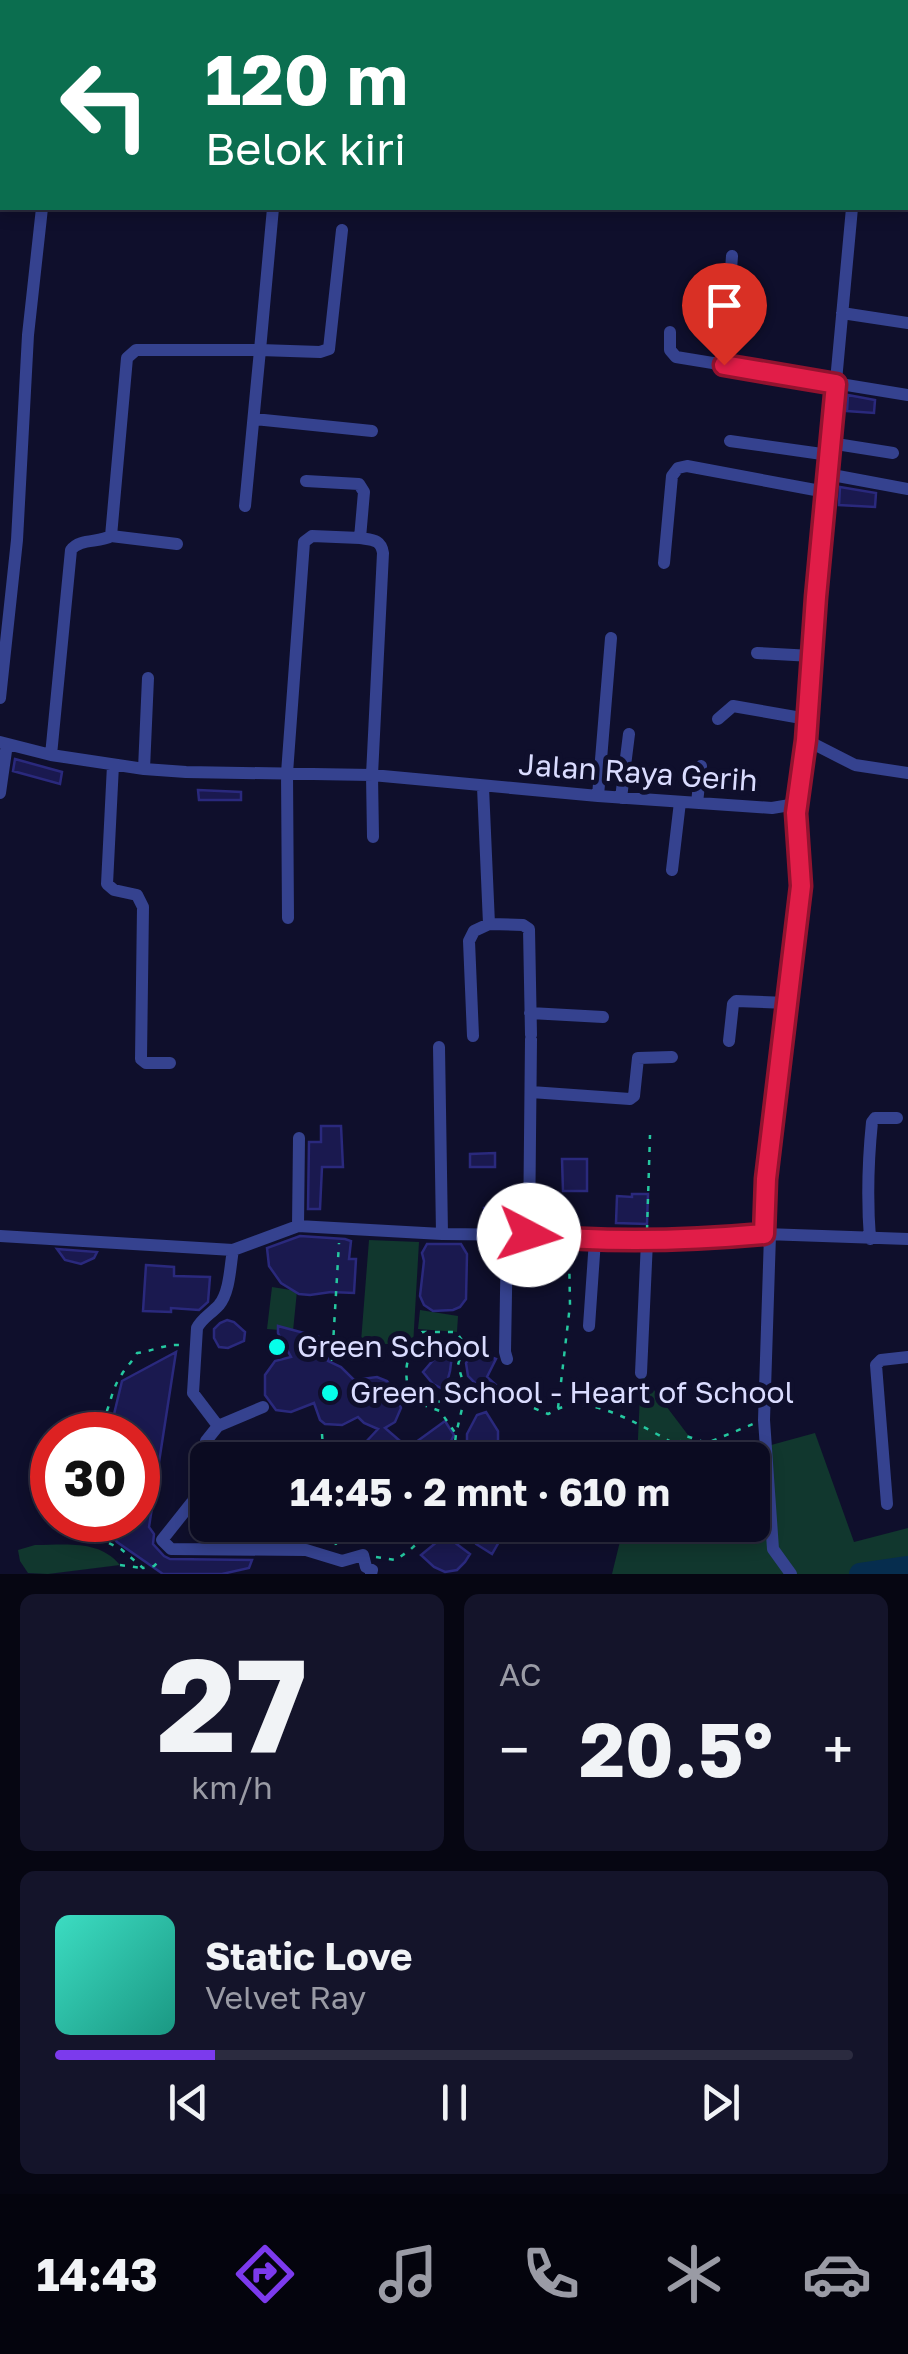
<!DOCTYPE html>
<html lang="id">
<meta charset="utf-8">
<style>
body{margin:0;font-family:"Golos Text",sans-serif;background:#14142a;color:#f1f3f6;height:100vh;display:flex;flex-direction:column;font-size:38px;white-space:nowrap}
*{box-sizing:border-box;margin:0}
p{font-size:32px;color:#9a9ba5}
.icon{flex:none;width:55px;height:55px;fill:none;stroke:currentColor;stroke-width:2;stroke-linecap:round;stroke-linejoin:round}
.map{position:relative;height:1574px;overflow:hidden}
.sheet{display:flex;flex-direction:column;gap:20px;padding:20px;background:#060612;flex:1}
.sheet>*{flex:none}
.hud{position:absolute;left:0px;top:0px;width:910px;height:210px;box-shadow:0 5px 15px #0003,0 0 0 2px #2b2b3f;background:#0b6e4f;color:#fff;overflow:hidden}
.speed{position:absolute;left:30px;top:1412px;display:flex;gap:20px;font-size:50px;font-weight:700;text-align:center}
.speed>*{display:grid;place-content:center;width:130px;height:130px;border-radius:50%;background:#0b0b21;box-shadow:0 5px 15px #0003,0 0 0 2px #2b2b3f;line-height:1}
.speed .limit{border:15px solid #d22;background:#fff;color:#111}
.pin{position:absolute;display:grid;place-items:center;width:85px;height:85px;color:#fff;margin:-102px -42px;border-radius:50% 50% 50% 0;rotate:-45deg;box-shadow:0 0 10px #0007}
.pin .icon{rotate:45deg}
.me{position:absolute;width:110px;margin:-55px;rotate:95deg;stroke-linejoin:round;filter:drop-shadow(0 0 8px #0008)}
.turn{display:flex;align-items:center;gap:35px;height:210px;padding:0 40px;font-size:45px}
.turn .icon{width:130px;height:130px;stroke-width:2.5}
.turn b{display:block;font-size:70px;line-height:85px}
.big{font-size:75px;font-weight:700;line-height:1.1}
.sheet .widget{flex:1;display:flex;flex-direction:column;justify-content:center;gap:15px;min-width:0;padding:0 35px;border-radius:15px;background:#14142a}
.sheet .dial{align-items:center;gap:0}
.dial b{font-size:130px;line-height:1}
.song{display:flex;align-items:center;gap:30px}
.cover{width:120px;height:120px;border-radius:15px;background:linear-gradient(135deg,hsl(170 70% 55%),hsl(170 70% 35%))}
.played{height:10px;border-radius:5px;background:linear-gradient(90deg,#7c3aed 20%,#2b2b3f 20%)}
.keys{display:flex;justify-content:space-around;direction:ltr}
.heat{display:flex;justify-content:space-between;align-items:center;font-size:55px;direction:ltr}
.sheet .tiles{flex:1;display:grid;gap:20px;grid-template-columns:1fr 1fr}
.widget:last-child{grid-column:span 2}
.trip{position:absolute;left:190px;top:1442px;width:580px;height:100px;border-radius:15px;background:#0b0b21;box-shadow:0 5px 15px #0003,0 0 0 2px #2b2b3f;font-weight:700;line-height:100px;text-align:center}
.tab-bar{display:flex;height:160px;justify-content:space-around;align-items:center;background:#04040d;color:#9a9ba5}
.tab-bar .icon{width:70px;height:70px}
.tab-bar .on{color:#7c3aed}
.tab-bar b{font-size:45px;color:#f1f3f6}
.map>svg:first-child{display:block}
.green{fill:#11372e}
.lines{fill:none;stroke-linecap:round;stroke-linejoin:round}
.river{stroke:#062d4e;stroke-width:22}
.building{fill:#1a194f;stroke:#2a297d;stroke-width:2.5}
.path{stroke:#25c8a0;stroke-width:2.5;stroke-dasharray:5 8;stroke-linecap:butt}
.minor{stroke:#35428f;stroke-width:12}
.route-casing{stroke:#92132f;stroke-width:25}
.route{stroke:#e11d48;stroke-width:18}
.poi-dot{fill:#06ffea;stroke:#0f0f2c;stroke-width:4}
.labels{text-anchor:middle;stroke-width:10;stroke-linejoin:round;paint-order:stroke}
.street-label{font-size:30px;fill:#dadcff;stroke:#0f0f2c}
.poi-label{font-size:30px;fill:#dadcff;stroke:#0f0f2c;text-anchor:start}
</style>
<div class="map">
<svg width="908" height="1574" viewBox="0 0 908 1574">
<rect width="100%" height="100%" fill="#0f0f2c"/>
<path class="green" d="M369,1240L419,1242L413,1346L361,1342Z
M272,1287L297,1291L293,1331L267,1329Z
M420,1310L458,1316L457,1332L418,1329Z
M641,1373L707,1460H637Z
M815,1433L854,1542L908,1528V1574H612L624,1525H752V1460H717Z
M35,1545C65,1545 99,1539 120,1565L48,1574L28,1573L20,1561L18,1550Z"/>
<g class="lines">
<path class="river" d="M860,1574L908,1567"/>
</g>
<path class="building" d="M848,395L875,400L874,413L847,411Z
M840,487L876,493L875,507L839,505Z
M15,759L62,772L60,784L13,771Z
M198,790L241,792V800H199Z
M321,1126H341L343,1167H322L320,1209H308L309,1142H321Z
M495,1153V1167H470V1154Z
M562,1159H587V1191H563Z
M539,1193L559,1194L557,1217L539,1216Z
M632,1194H648L647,1224L616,1223L617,1196L632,1197Z
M506,1207V1223L485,1224L484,1208Z
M300,1236L345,1239L351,1241L349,1259H356L354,1293L331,1292L310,1295L299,1294L281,1283L269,1266L267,1248Z
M427,1244H461L467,1254L466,1299L460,1307L453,1310L433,1311L424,1305L420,1296L424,1261L422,1253Z
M57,1249L97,1252L94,1258L81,1264L65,1260Z
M146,1265L174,1267V1276L210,1277L208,1302L199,1310L171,1308V1312L143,1311Z
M227,1320L234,1322L245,1332L244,1341L228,1348L219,1347L214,1338V1329L220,1323Z
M278,1326L330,1340L328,1361L341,1367L354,1380L377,1377L387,1381L395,1392L401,1408L395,1422L385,1428L407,1447L384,1454L374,1451L364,1444L378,1429L364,1423L358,1417L342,1425L325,1424L320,1420L314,1403L291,1412L276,1410L265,1395V1375L275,1361L291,1357L278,1333Z
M453,1348L450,1371L445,1390L433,1384L423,1372L435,1358Z
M176,1352L149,1527L154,1534L153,1544L164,1556L170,1559L252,1560L249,1568L222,1574H163L117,1542L106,1528V1520H138V1435H109L122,1381Z
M472,1355H486L496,1359L487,1377L496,1385L495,1393L483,1403L478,1386L468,1376L466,1363Z
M486,1412L498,1431V1441L491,1443L490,1451L467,1455V1434L477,1415Z
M445,1421L454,1435L449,1445L435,1453L429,1460H408L416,1442Z
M234,1443L244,1447L252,1460H217L218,1453L226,1444Z
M205,1525H233L242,1536L238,1540L203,1539L197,1535Z
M468,1525H502L500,1540L492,1554L476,1544Z
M438,1541L454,1542L470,1554L465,1562L457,1570L445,1572L434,1567L421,1555Z"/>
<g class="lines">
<path class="path" d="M647,1230L650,1135
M332,1361L339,1243
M410,1394L425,1400L441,1402L454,1389L464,1391
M397,1397L409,1394C403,1363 407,1359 422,1332H456L464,1343L458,1365L466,1392L456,1434L453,1460
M510,1398L548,1414C553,1412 558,1408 563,1407C596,1396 648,1430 677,1445L686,1436L707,1443L753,1424
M426,1402V1406L440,1411L456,1434
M558,1408L570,1305L569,1251
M322,1434L324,1460
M98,1435V1429C110,1413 110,1390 122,1374C127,1366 132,1362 137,1353C153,1351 165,1344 181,1345
M101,1520L99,1524L109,1543L121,1549L143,1568L154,1566L162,1558
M356,1525L370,1543
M332,1529L336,1545
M309,1538L330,1526L345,1529L356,1525
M376,1557L396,1560L411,1549L437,1525
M120,1565L142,1568"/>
<path class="minor" d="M64,2V0
M161,2L162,0
M234,2V0
M850,2L851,0
M842,313L908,323
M670,332V350L676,357L908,395
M724,365L732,256
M254,419L372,431
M730,441L829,455
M830,443L893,453
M827,474L908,489
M245,506L260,350L320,352L329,349L342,230
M111,536L177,544
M360,538C372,540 381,539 383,553L372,775L373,837
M664,563L672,476L678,468L687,466L826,492
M757,653L812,656
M0,698L17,540L28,335L42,208
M718,719L733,706L807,719
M806,740L855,765L908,773
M0,742L51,755L144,769L186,772L372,775L598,796L772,808L796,804L806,740L816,597L852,208
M51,755L71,550C80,538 99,543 111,536L127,358L136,350H260L273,208
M113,765L107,884L114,890L137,895L143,907L141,1059L146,1063H170
M144,769L148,678
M483,787L489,924L523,925L529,929L531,1035
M0,793L7,744
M598,796L611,638
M621,798L629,734
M697,803L701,766
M672,870L680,802
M288,918L287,773L304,542L312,536L360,538L364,492L359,484L306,481
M530,1013L603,1017
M473,1036L469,941L474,931L489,924
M729,1041L733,1004L736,1001L787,1003
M439,1047L442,1234
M531,1092L630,1099L634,1096L638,1058L672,1057
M298,1226L299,1138
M507,1234L505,1352L507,1359
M765,1234L766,1179L801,886L796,804
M529,1235L531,1039
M770,1235L764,1420L773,1549L791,1574
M0,1236L233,1250L298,1226L442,1234L529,1235L595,1240L647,1241L765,1234L908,1239
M870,1239C867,1200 868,1161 872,1122L875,1118H897
M589,1326L595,1240
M641,1373L647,1241
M263,1407L218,1426L206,1441L201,1478L193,1501L162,1540L171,1549L306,1550L342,1561L363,1555L366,1567L372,1570L371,1574
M218,1426L193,1393L197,1328C202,1318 211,1314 219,1305C230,1292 230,1266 233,1250
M887,1504L876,1365L881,1360L908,1357"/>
</g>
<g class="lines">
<defs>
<path id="route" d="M529,1235C608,1243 686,1241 764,1234L766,1179L801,886L796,813L806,740L816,597L836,384L724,365"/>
</defs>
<use href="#route" class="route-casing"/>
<use href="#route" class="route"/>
</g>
<g class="poi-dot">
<circle cx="277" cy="1347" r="10"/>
<circle cx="330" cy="1393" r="10"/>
</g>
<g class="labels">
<g class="street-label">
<text transform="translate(638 773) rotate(4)" y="10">Jalan Raya Gerih</text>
</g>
<g class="poi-label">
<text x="297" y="1357">Green School</text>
<text x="350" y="1403">Green School - Heart of School</text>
</g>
</g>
</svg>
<div class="speed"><div class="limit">30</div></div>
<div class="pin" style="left:724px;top:365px;background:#d93025"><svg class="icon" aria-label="arrive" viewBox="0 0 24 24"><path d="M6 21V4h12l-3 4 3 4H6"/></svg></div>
<svg class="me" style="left:529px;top:1235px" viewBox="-20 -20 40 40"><circle r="19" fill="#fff"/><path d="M0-13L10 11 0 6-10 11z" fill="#e11d48"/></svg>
<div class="trip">14:45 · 2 mnt · 610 m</div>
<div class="hud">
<div class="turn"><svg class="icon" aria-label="left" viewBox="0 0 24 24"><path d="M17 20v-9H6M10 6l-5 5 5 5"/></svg><div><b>120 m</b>Belok kiri</div></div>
</div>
</div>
<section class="sheet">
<div class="tiles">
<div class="widget dial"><b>27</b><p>km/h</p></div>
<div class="widget"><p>AC</p>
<div class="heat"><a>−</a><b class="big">20.5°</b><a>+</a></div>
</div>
<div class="widget">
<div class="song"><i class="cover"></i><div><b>Static Love</b><p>Velvet Ray</p></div></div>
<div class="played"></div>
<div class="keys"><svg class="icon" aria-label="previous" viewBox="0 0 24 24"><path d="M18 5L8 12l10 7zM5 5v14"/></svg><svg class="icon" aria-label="pause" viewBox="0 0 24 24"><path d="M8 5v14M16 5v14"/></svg><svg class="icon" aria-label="next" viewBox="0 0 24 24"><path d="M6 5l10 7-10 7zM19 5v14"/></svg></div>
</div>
</div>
</section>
<nav class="tab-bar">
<b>14:43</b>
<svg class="icon on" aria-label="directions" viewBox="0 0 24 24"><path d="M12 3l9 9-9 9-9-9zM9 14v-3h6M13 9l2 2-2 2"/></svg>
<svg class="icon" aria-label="music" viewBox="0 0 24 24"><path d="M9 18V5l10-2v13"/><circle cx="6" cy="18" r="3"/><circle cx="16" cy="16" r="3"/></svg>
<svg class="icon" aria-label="phone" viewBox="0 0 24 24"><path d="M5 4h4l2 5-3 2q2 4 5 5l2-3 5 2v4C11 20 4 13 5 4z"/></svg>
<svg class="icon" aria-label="climate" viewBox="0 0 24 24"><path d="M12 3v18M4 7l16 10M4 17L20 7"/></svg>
<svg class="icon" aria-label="car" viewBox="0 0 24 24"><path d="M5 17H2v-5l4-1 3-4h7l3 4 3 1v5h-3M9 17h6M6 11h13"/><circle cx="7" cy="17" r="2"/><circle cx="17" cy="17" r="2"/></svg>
</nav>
